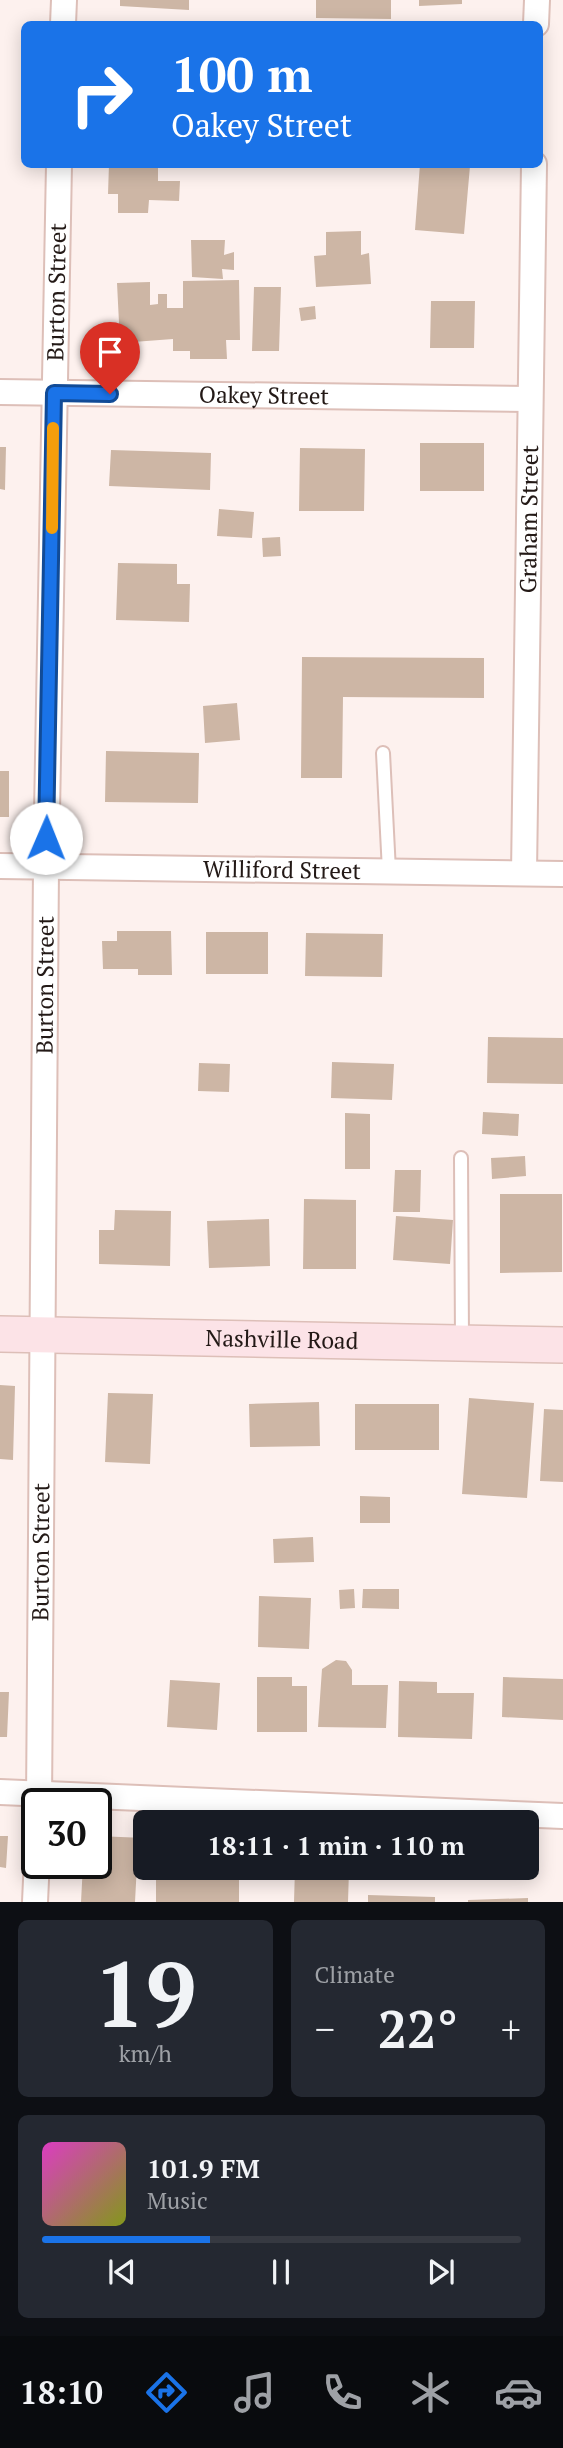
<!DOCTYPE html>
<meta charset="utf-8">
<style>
body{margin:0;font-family:"PT Serif",serif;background:#242831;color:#f1f3f6;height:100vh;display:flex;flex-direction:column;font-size:26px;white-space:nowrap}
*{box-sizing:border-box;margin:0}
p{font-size:23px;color:#9ea1a6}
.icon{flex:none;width:38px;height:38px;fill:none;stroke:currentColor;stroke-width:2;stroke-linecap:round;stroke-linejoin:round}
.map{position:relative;height:1902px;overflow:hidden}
.side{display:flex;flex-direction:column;gap:18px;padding:18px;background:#0d0f14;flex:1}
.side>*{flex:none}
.hud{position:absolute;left:21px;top:21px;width:522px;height:147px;border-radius:10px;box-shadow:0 4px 18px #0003;background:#1a73e8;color:#fff;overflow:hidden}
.speed{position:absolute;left:21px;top:1788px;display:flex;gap:14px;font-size:35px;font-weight:700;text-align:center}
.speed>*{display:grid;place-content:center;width:91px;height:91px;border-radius:50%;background:#171b24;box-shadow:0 4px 18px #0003;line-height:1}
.speed .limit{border:4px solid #111;border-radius:10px;background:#fff;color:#111}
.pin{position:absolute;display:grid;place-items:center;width:60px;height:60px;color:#fff;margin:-72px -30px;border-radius:50% 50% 50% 0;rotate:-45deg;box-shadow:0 0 7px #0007}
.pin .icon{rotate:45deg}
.me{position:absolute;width:77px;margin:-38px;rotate:1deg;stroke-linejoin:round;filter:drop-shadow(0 0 5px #0008)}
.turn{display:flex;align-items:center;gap:24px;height:147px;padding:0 35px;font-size:32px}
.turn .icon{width:91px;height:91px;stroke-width:2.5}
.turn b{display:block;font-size:49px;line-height:60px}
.big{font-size:52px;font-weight:600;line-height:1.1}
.side .card{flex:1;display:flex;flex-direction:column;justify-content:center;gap:10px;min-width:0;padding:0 24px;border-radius:10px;background:#242831}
.side .dial{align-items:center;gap:0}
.dial b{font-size:91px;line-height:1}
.song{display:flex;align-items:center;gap:21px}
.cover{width:84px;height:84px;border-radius:10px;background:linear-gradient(135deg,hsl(310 70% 55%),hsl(70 70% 35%))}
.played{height:7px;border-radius:4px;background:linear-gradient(90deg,#1a73e8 35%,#363941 35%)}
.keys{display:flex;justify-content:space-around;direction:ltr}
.heat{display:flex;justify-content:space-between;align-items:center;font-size:38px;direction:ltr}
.side .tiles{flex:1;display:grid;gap:18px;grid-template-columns:1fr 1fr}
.card:last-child{grid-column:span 2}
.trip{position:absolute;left:133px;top:1810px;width:406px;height:70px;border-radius:10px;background:#171b24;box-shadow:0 4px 18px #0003;font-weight:600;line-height:70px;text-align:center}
.dock{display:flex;height:112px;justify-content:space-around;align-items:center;background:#090b0e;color:#9ea1a6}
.dock .icon{width:49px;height:49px}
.dock .current{color:#1a73e8}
.dock b{font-size:32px;color:#f1f3f6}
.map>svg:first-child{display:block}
.building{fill:#cdb6a5}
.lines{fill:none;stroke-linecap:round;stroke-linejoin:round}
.service-casing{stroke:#ddbfb8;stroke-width:16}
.minor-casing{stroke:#ddbfb8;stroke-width:28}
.secondary-casing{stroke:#ddbfb8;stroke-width:38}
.service{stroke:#fff;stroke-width:12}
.minor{stroke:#fff;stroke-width:24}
.secondary{stroke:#fce3e7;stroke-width:35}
.route-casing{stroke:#114b97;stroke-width:18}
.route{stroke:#1a73e8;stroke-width:12}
.slow{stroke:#f59e0b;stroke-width:12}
.labels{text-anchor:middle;stroke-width:7;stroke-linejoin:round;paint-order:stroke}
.street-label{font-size:23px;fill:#231916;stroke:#fff}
</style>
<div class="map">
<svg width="563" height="1902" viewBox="0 0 563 1902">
<rect width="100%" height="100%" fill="#fdf1ee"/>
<path class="building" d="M120,0H189V10L120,6Z
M316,0H391V19L316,18Z
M419,0H462V4L419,6Z
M109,164H158V181H180L179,201L149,200L148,213H118V194H108Z
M420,164L470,166L464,234L415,230Z
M361,231V255L369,253L371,284L316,287L314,256L326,255V232Z
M191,240H225L224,255L234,252V270L222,269L223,279L192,277Z
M239,280L240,340H226L227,359H190V351H173V339L120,343L117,283L150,282V305L158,304V294H167V308H183V281Z
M254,287H281L279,351H252Z
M431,301H475L474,348H430Z
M315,306L316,319L301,321L299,308Z
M420,443H484V491H420Z
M0,447H6L5,490L0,489Z
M300,448L365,449L364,511H299Z
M111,450L211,453L210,490L109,486Z
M219,509L254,512L252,538L217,536Z
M280,537L281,556L263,557L262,538Z
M118,563L177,564V584H190L189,622L116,620Z
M302,657L484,658V698L343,697L342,778H301Z
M237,703L240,740L205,743L203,706Z
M106,751L199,753L198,803L105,802Z
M0,771H9V817H0Z
M117,931H171L172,975H138V969H103L102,941H117Z
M206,932H268V974H206Z
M306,933L383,934L382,977L305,976Z
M488,1037L563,1038V1084L487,1083Z
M332,1062L394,1064L392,1100L331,1098Z
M199,1063L230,1064L229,1092L198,1091Z
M483,1112L519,1114L518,1136L482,1134Z
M345,1113L370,1114V1169H345Z
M525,1156L526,1176L492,1179L491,1158Z
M395,1170H421L420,1212H393Z
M500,1194H562V1272L500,1273Z
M304,1199L356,1200V1269H303Z
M115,1210L171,1211L170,1266L99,1264V1230H114Z
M396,1216L453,1220L450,1264L393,1260Z
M269,1219L270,1266L209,1268L207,1221Z
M0,1385L15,1386L13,1460L0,1459Z
M108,1393L153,1394L150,1464L105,1462Z
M469,1398L534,1403L527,1498L462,1494Z
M319,1402L320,1446L250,1447L249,1404Z
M355,1404H439V1450H355Z
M544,1409L563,1410V1482L540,1481Z
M360,1496L390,1497V1523H360Z
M313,1537L314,1562L274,1563L273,1539Z
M354,1589L355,1608L340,1609L339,1590Z
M363,1589H399V1609L362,1608Z
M259,1596L311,1598L309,1649L258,1647Z
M336,1660L346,1661L352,1670V1685H388L386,1728L318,1727L322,1669Z
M257,1677H292V1686H307V1732H257Z
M503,1677L563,1679V1720L502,1717Z
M170,1680L220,1683L217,1730L167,1727Z
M399,1681L437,1682V1693H474L472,1739L398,1737Z
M0,1692H9L7,1737H0Z
M0,1836H8L6,1868L0,1867Z
M96,1836L145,1838V1865L137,1864L135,1902H81L83,1864H96Z
M239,1867V1902H156V1868Z
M295,1868L349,1870L348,1902H294Z
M368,1895L435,1897V1902H368Z
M528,1898V1902H468V1900Z"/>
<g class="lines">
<defs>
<path id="service" d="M383,753L389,871
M461,1158L462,1340"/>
<g id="minor">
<path d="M63,24L64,0"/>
<path d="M536,24L537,0"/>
<path id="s1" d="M0,392L529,399"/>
<path id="s2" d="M0,866L563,874"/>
<path id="s3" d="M524,873L534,164"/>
<path d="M0,1792L563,1816"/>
<path id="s4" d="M39,1804L46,866L59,164"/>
<path d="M35,1902L37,1858"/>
</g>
<g id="secondary">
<path id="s5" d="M0,1334L563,1345"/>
</g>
</defs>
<use href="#service" class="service-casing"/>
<use href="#minor" class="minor-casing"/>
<use href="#secondary" class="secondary-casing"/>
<use href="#service" class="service"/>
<use href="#minor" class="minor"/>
<use href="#secondary" class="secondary"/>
</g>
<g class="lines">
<defs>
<path id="route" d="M46,838L54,393L110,394"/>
</defs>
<use href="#route" class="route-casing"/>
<use href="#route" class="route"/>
<path class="slow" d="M52,528L53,428"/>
</g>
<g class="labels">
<g class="street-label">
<text dy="8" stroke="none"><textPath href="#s4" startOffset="1512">Burton Street</textPath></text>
<text dy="8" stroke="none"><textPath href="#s1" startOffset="264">Oakey Street</textPath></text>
<text dy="8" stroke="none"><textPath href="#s3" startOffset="354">Graham Street</textPath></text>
<text dy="8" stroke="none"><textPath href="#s2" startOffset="282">Williford Street</textPath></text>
<text dy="8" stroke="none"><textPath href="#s4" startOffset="819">Burton Street</textPath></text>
<text dy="8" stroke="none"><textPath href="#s5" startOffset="282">Nashville Road</textPath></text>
<text dy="8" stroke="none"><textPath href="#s4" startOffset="252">Burton Street</textPath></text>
</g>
</g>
</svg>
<div class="speed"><div class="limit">30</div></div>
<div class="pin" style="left:110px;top:394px;background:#d93025"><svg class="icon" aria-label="arrive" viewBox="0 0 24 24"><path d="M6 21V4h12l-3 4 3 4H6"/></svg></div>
<svg class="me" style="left:46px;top:838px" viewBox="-20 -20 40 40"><circle r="19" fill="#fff"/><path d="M0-13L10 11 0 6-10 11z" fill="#1a73e8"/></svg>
<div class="trip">18:11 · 1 min · 110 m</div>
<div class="hud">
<div class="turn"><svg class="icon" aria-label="right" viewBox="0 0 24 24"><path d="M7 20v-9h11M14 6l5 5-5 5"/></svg><div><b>100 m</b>Oakey Street</div></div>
</div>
</div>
<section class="side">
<div class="tiles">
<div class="card dial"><b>19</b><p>km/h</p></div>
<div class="card"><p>Climate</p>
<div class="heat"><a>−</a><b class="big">22°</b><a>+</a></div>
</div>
<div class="card">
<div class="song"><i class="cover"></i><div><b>101.9 FM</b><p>Music</p></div></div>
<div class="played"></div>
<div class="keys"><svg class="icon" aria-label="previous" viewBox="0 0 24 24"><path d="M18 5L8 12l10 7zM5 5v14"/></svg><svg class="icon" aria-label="pause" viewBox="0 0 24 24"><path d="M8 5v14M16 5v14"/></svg><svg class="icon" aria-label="next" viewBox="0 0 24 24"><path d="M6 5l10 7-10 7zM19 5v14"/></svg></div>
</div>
</div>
</section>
<nav class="dock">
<b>18:10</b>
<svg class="icon current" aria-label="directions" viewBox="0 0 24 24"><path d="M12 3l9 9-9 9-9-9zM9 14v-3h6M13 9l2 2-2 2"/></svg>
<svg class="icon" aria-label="music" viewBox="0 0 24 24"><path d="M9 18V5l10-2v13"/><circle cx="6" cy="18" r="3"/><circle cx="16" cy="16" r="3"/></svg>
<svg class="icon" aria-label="phone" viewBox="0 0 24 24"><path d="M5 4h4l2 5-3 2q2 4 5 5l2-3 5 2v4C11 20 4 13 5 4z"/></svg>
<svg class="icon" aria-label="climate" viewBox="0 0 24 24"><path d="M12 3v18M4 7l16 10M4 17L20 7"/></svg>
<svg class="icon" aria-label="car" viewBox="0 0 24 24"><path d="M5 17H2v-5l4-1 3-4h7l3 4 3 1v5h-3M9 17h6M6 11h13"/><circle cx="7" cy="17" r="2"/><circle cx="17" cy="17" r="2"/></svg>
</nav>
